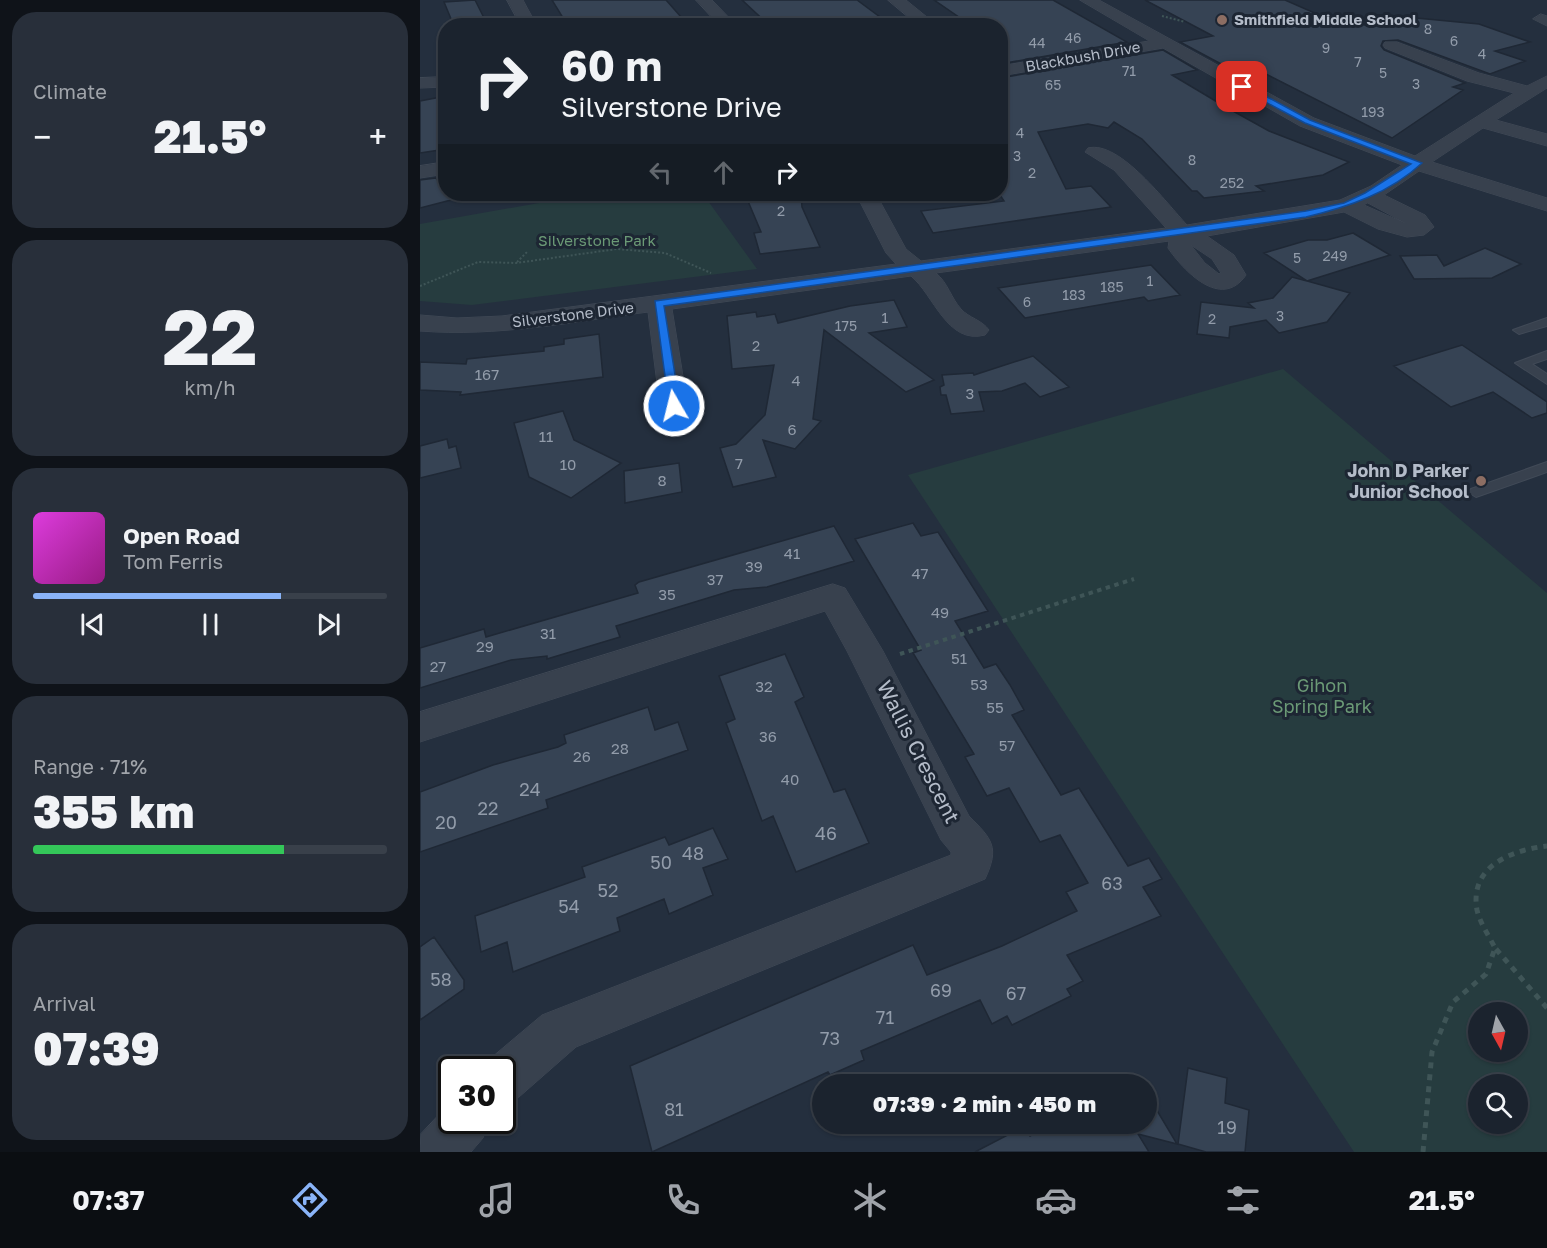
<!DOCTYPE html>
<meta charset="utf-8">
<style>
body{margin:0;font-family:"Golos Text",sans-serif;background:#282f3a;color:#f1f3f6;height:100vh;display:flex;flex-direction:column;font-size:22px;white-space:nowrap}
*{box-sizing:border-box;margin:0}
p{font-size:20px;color:#a0a4aa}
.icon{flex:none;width:33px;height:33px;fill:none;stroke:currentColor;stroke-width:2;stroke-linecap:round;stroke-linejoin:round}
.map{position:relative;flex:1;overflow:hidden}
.drawer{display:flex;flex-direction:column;gap:12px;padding:12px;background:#0f1319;width:420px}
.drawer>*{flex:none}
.hud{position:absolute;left:18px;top:18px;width:570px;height:183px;border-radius:24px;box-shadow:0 2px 4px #0004,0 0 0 2px #39404a;background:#1b232e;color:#f1f3f6;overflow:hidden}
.needle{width:39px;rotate:172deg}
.controls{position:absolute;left:1048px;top:1002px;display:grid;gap:12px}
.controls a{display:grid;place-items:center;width:60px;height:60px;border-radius:50%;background:#1b232e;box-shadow:0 2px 4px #0004,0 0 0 2px #39404a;font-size:30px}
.speed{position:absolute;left:18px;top:1056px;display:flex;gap:12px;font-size:30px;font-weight:700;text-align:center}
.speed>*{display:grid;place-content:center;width:78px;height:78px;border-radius:50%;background:#1b232e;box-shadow:0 2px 4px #0004,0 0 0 2px #39404a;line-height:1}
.speed .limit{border:3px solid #111;border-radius:9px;background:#fff;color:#111}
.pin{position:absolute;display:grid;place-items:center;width:51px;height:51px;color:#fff;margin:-26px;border-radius:12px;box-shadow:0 3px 9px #0006}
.me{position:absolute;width:66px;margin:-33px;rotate:352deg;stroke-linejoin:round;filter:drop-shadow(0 0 4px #0008)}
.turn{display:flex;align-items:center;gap:21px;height:126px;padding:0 24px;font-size:27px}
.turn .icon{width:78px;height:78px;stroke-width:2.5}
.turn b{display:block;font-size:42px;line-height:51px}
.lanes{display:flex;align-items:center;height:57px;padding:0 24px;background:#0003;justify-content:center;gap:30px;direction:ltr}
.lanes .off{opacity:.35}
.big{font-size:45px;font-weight:800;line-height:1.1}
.drawer .card{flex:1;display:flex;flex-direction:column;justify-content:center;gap:9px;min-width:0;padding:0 21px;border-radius:24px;background:#282f3a}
.drawer .dial{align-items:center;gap:0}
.dial b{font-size:78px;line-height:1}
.song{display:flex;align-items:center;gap:18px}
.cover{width:72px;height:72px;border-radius:9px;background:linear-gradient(135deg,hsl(300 70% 55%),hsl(310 70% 35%))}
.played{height:6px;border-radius:3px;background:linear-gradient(90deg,#8ab4f8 70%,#39404a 70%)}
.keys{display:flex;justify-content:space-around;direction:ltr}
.heat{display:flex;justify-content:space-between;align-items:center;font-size:33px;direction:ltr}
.charge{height:9px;border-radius:4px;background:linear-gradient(90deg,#34c759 71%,#39404a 0)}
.trip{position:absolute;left:392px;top:1074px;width:345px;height:60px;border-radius:30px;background:#1b232e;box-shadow:0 2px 4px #0004,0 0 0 2px #39404a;font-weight:800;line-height:60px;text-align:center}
.tabs{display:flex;height:96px;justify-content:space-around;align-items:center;background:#0b0e12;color:#a0a4aa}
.tabs .icon{width:42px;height:42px}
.tabs .current{color:#8ab4f8}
.tabs b{font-size:27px;color:#f1f3f6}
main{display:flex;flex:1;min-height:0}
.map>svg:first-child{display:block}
.green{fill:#263c3f;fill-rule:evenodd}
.building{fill:#364354;stroke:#1f2835;stroke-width:1.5}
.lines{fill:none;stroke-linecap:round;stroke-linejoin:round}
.lane-casing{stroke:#414a57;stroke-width:2}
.street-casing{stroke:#414a57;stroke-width:1}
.path-far2{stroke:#3f5557;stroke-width:2;stroke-dasharray:2 2;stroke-linecap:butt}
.path-far1{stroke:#3f5557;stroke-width:4;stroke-dasharray:4.5 4.5;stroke-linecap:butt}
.path{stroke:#3f5557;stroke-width:5;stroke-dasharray:6 6;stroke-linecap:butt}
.lane{fill:#38414e;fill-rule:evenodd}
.street{fill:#38414e;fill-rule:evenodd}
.route{fill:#1a73e8;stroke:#114b97;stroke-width:1.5}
.education-dot{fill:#8d6e63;stroke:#1d2633;stroke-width:2}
.labels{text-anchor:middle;stroke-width:6;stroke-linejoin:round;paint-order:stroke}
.far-number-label{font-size:14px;fill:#929caa}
.far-poi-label{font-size:15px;font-weight:bold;fill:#b4bcc9;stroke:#1d2633;text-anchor:start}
.far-street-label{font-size:15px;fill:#b4bcc9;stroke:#1d2633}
.far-park-label{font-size:15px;fill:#6b9a76;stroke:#1d2633}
.number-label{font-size:15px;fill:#929caa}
.poi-label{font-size:18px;font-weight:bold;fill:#b4bcc9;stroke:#1d2633;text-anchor:end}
.park-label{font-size:18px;fill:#6b9a76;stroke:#1d2633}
.near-number-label{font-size:18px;fill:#929caa}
.near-street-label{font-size:21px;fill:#b4bcc9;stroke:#1d2633}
</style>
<main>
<section class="drawer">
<div class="card"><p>Climate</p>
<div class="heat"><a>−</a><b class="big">21.5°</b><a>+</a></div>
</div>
<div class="card dial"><b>22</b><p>km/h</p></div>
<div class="card">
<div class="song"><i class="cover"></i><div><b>Open Road</b><p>Tom Ferris</p></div></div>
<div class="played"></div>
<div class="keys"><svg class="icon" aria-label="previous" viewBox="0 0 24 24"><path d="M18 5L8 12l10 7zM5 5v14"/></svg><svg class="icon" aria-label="pause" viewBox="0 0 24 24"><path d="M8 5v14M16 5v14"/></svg><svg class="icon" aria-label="next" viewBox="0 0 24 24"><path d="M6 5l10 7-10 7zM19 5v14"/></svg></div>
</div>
<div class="card"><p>Range · 71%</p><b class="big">355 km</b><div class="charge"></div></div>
<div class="card"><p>Arrival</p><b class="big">07:39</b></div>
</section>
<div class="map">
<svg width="1127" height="1152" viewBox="0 0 1127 1152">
<rect width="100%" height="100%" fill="#242f3e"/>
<path class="green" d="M170,194H283L337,269L52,305L0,301V224Z
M863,369L1127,593V1152H934L488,475ZM1059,1012H1098V1052H1059ZM1098,1084V1124H1059V1084Z"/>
<path class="building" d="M55,0L68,26H34L24,2Z
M132,0H246L269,26H148Z
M322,0H437L472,26H350Z
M514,0H633L707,42L580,64V26H552Z
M725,0H865L915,22L929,19L950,27L954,15H965L1059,24L1110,42L1075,51L1105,61L1070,74L978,40L963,41L961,46L964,50L1045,83L1033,87L1043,90L972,138L834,68L821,62L803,65L760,42L793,36Z
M743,50L777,70L752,75L804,106L849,131L929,162L903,175L836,186L844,191L784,198L777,191H772L722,139L694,122L688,128L668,124L618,132L646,189L671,186L691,207L513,233L501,211L584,201L580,195V78Z
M26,96V149L0,153V101Z
M16,178L31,200L0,208V180Z
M325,194H381L382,207L400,247L340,254L334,233L341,232Z
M933,233L970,255L887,281L930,293L907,322L859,333L846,320L810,327L809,338L777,334L781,302L834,308L828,303L853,298L872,277L887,281L844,253L888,240H907Z
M1065,248L1101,264L1072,278L994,279L980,256L1017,255L1024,266Z
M731,265L760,295L728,301L724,297L605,318L578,288Z
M474,300L487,327L449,333L514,380L486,392L404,330L393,419L401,421L375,449L343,440L356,477L313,487L300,448L316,444L345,415L354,365L312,369L307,316L336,312L337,317L355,314L358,323L430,306Z
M179,334L183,377L40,395L41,392L0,390V362L46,364L47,359L124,351V347L144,344V339Z
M1042,345L1127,402V413L1112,418L1073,392L1031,407L974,366Z
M613,356L649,387L620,397L605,383L582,391L559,392L564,411L531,414L526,395H521L520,387L524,385L522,375L553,373L554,375Z
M143,411L154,440L201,463L151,498L109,477L94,423Z
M27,439L29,448L36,446L41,468L0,478V446Z
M259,463L262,492L205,503L204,471Z
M493,523L501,536L518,532L568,611L535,621L564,668L576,664L590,685L604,710L592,715L641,795L659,788L708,866L729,858L742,879L723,887L741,916L647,955L663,981L647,989L651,996L592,1025L587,1016L572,1024L560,1000L441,1051L444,1060L410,1075L408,1072L232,1152L210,1066L493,945L507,975L582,946L657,911L646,892L668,883L640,835L620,842L589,788L567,796L545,757L554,754L493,653L501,650L435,539Z
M414,526L434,561L347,587L314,590L196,626L200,637L127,659V656L91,660L0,688V648L64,629L66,637L218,593L215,585L219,582Z
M365,654L384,697L375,702L414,792L425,789L449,843L376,872L353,816L342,821L306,723L315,719L299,676Z
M228,707L235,730L258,722L268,750L126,800L128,808L0,852V792L73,765L138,747L146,743L144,735Z
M293,828L308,859L283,868L293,895L249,914L244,899L197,918L200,931L93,972L87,942L61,952L55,916L165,877L162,867L245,837L249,845Z
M14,937L44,980V989L0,1020V947Z
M768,1068L807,1078L805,1103L829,1110L825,1152H786L758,1144Z
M726,1092L757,1144L718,1134L729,1152H555L605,1126L610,1136L635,1124H726Z"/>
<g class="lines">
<defs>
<path id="lane" d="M1127,318V326L1099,334L1093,330Z
M1127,351V359L1112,364L1127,374V384L1095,363Z
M1127,462V472L1056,497L1048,492L1051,489Z"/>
<path id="street" d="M87,0H103L117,26H101Z
M276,0H292L317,26H300Z
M468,0H486L518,26H499Z
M660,0H679L894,118L995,156L1094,93L1047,81L965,48L963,45L965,42H977L1059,73L1107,86L1127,76V88L1076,120L1127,134V146L1063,128L1012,162L1127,198V211L999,171L964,195L1005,215L1014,227L1004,235L987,237L958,229L924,212L787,236L814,255L826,275C801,311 763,270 748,248L749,241L516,273C528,283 531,298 541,309C549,318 562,320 569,330L565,335C527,345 514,295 491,276L252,309L268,407L264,413L254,415L244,413L240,407L228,312C152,322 77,337 0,331V315L37,318L82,316L476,264L466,253L438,198L442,194H456L486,249L501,261L746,228L694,170L665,152L668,148C700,140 747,204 767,225L920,200L951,186L982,165L880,126L743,48L580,76V66L729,41ZM948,203L987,224L944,205ZM771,245L792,259L801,273L799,274L785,263Z
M1121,14L1127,16V26L1113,19Z
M26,77V87L0,88V78Z
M26,162V174L0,178V166Z
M413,584L425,588L463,651L549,816C572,839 580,847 565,879L156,1047L99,1097L82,1104V1070H62L65,1063L122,1015L531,855V852L521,840L427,651L405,611L0,742V712Z
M32,1101V1120H70L63,1138L51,1152H0L1,1134Z"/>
</defs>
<use href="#lane" class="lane-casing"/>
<use href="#street" class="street-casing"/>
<path class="path-far2" d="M742,16L765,22
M97,262L107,252
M0,286L58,262L96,263L197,249L245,253L291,273"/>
<path class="path-far1" d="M480,654L714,579"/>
<path class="path" d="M1076,949L1127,1008
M1003,1152L1012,1052L1033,1002L1066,974L1075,948C1069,936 1060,923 1057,910C1049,866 1092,850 1127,846"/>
<use href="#lane" class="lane"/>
<use href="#street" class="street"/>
</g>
<path class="route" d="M819,85H825L890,120L1002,163C970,193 928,207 886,217L244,306L260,406L254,410L249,406L235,301L886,211L924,203L945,193L991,164L885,123L819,88Z"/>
<g class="education-dot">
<circle cx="802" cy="20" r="6"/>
<circle cx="1061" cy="481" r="6"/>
</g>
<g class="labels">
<g class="far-number-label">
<text x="1008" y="34">8</text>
<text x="653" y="43">46</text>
<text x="1034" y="46">6</text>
<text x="617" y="48">44</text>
<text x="906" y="53">9</text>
<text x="1062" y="59">4</text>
<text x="938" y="67">7</text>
<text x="709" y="76">71</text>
<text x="963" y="78">5</text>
<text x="996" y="89">3</text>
<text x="633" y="90">65</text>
<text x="953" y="117">193</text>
<text x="600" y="138">4</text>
<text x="597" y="161">3</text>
<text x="772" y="165">8</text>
<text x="612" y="178">2</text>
<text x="812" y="188">252</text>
<text x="361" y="216">2</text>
<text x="915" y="261">249</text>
<text x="877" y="263">5</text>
<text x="730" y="286">1</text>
<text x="692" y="292">185</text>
<text x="654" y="300">183</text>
<text x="607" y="307">6</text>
<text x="860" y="321">3</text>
<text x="465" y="323">1</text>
<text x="792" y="324">2</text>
<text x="426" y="331">175</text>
<text x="336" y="351">2</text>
</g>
<g class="far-poi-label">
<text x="814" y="25">Smithfield Middle School</text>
</g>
<g class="far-street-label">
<text transform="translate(663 57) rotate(-10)" y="5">Blackbush Drive</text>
<text transform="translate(153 315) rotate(-7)" y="5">Silverstone Drive</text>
</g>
<g class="far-park-label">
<text x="177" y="246">Silverstone Park</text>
</g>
<g class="number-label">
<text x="67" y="380">167</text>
<text x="376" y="386">4</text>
<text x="550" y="399">3</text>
<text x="372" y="435">6</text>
<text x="126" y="442">11</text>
<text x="319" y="469">7</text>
<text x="148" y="470">10</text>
<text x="242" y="486">8</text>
<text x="372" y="559">41</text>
<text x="334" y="572">39</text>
<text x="500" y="579">47</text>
<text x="295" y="585">37</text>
<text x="247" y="600">35</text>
<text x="520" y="618">49</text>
<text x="128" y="639">31</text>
<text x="65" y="652">29</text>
<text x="539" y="664">51</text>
<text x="18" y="672">27</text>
<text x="559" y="690">53</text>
<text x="344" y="692">32</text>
<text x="575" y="713">55</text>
<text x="348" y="742">36</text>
<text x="587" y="751">57</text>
<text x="200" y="754">28</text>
<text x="162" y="762">26</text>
<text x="370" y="785">40</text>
</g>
<g class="poi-label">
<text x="1049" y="477">John D Parker<tspan x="1049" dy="21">Junior School</tspan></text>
</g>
<g class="park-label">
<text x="902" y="692">Gihon<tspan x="902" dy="21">Spring Park</tspan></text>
</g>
<g class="near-number-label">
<text x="110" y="796">24</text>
<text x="68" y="815">22</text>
<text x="26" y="829">20</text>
<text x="406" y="840">46</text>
<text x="273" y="860">48</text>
<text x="241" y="869">50</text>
<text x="692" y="890">63</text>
<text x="188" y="897">52</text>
<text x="149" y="913">54</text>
<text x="21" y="986">58</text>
<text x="521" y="997">69</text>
<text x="596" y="1000">67</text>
<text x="465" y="1024">71</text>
<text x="410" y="1045">73</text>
<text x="254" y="1116">81</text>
<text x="807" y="1134">19</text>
</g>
<g class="near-street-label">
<text transform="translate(498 752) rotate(63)" y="7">Wallis Crescent</text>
</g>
</g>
</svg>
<div class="controls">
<a><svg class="needle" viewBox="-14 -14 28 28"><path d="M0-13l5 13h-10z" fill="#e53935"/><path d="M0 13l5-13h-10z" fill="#a0a4aa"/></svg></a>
<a><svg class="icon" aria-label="search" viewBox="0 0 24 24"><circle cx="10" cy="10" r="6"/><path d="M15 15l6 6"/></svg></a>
</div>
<div class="speed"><div class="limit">30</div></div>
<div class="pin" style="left:822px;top:87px;background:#d93025"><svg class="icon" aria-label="arrive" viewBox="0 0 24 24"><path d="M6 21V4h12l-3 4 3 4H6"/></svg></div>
<svg class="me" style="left:254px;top:406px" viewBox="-20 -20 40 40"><circle r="17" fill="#1a73e8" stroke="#fff" stroke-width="3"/><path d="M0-11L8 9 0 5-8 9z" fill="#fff"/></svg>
<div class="trip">07:39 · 2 min · 450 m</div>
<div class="hud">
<div class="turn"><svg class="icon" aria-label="right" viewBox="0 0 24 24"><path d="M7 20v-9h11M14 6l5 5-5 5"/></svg><div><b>60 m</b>Silverstone Drive</div></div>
<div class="lanes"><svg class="icon off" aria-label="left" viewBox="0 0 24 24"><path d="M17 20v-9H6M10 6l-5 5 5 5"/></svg><svg class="icon off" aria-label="ahead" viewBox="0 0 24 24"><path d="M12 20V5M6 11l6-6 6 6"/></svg><svg class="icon" aria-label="right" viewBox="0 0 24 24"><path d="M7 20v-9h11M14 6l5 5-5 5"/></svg></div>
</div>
</div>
</main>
<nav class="tabs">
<b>07:37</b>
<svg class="icon current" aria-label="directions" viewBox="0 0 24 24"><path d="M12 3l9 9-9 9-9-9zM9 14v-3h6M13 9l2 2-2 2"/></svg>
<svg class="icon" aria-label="music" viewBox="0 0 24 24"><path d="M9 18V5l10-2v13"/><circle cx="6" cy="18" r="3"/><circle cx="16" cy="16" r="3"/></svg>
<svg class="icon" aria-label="phone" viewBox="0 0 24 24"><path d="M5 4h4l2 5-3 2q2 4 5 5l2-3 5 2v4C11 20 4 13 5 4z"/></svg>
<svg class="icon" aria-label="climate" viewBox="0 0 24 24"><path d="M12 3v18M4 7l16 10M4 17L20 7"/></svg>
<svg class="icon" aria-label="car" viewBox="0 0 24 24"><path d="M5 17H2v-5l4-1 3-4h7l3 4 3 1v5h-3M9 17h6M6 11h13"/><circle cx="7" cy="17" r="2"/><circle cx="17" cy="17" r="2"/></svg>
<svg class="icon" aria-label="filters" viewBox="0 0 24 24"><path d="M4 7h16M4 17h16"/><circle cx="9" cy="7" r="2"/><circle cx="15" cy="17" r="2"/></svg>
<b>21.5°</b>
</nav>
